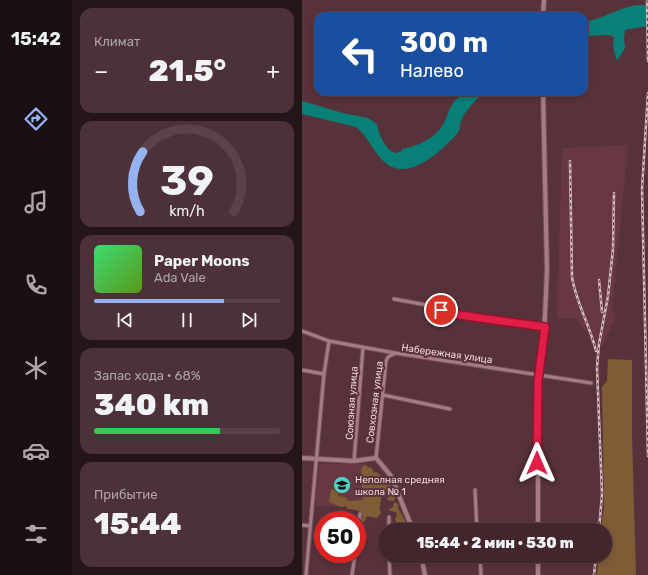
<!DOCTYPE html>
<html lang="ru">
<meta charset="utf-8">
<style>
body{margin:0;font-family:Rubik,sans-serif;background:#4c3238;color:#f1f3f6;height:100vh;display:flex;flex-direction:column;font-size:15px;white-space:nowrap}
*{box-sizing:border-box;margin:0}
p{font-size:13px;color:#aea5a9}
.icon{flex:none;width:22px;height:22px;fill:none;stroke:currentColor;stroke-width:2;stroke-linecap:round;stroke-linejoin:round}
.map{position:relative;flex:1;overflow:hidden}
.panel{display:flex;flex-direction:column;gap:8px;padding:8px;background:#241518;width:230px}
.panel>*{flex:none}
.hud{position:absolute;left:12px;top:12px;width:274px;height:84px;border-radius:12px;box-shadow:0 2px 6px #0003,0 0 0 1px #5a4348;background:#1a4fa0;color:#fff;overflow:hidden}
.speed{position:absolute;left:12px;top:511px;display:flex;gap:8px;font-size:20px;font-weight:700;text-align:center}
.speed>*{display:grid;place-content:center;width:52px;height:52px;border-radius:50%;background:#42262c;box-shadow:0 2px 6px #0003,0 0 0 1px #5a4348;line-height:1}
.speed .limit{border:6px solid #d22;background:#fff;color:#111}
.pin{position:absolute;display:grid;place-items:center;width:34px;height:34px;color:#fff;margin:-17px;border:2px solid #fff;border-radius:50%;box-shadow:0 1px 4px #0007}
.me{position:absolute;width:44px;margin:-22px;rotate:0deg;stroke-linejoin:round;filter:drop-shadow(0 0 3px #0008)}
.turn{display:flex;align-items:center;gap:14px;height:84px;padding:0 20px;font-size:18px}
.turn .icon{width:52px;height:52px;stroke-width:2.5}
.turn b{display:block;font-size:28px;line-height:34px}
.big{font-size:30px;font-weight:800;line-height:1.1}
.panel .tile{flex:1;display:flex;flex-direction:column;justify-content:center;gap:6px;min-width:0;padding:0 14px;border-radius:12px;background:#4c3238}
.panel .dial{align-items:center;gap:0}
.dial svg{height:104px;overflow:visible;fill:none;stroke:#5a4348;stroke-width:7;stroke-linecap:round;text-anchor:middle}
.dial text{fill:#f1f3f6;stroke:none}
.song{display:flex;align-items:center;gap:12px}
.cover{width:48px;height:48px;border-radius:6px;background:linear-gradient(135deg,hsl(140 70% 55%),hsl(90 70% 35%))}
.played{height:4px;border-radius:2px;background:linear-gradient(90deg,#95b2f1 70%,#5a4348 70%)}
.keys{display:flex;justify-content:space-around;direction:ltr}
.heat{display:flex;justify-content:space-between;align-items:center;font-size:22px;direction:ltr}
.charge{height:6px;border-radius:3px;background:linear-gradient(90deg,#34c759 68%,#5a4348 0)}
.trip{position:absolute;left:76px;top:523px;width:234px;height:40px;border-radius:20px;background:#42262c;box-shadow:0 2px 6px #0003,0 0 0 1px #5a4348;font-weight:800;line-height:40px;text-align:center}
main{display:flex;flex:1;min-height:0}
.tab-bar{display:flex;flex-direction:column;width:72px;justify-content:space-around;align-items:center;background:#1a0f12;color:#aea5a9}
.tab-bar .icon{width:28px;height:28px}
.tab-bar .on{color:#95b2f1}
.tab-bar b{font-size:18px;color:#f1f3f6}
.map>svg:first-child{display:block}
.built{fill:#673842}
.green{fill:#7f5c36}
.water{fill:#087f77}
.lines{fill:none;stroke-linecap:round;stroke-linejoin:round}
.street-casing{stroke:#715158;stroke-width:5}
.secondary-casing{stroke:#715158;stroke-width:6}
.street{stroke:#a87b83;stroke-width:3}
.secondary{stroke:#a87b83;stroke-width:4}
.rail-casing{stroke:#d8bdc2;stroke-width:2.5}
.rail{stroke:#58323a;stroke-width:1;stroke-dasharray:3;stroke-linecap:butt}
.route-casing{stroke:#92132f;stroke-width:10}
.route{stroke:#e11d48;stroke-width:7}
.labels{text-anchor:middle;stroke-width:4;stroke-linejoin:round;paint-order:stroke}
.street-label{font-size:10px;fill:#edd4d8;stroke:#58323a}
.poi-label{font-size:10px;fill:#edd4d8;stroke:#58323a;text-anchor:start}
</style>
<main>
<nav class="tab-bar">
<b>15:42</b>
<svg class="icon on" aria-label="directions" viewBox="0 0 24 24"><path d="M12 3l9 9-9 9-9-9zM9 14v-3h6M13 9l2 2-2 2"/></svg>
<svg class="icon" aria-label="music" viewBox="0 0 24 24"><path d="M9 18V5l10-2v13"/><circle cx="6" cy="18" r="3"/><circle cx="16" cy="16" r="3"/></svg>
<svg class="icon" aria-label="phone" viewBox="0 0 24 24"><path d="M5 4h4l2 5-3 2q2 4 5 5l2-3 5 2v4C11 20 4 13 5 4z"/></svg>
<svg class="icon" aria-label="climate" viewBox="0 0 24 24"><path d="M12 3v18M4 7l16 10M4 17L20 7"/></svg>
<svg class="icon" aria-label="car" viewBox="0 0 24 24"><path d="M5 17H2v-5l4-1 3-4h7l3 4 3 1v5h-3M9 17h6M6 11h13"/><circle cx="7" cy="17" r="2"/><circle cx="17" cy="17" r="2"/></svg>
<svg class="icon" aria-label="filters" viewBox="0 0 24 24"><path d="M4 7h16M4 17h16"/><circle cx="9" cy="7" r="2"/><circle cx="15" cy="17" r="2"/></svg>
</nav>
<section class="panel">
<div class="tile"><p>Климат</p>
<div class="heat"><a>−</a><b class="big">21.5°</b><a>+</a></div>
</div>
<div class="tile dial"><svg viewBox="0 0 100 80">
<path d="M14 69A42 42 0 1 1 86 69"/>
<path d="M14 69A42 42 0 0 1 16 23" stroke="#95b2f1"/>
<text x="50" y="56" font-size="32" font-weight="700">39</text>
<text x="50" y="72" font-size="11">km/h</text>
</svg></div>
<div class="tile">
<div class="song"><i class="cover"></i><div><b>Paper Moons</b><p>Ada Vale</p></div></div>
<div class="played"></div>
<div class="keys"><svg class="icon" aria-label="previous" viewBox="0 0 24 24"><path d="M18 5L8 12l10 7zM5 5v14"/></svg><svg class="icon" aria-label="pause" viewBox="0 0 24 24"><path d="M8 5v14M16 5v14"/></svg><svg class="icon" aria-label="next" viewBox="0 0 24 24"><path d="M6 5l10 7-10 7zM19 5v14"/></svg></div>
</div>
<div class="tile"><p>Запас хода · 68%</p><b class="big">340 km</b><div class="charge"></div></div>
<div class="tile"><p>Прибытие</p><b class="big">15:44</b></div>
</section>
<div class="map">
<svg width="346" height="575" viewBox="0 0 346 575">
<rect width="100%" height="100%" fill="#58323a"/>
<path class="built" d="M326,145L310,311L315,314L301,345H289L285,332L273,318H255L260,148Z
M17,464H65L64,510L35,506H13Z"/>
<path class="green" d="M306,359L330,360V435L334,575H295L296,556H303V530H299L302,506L300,387L305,381Z
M64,465L67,468L69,467L72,473L74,472L87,482L91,491L89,493L93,496L92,501L85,500L87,494L80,493L78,506L77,508L79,510L78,511L79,513L75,518L65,516L62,522H59C64,510 55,510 46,509L44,506L39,507L27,502L29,489L35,490L37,493L36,496L43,497L47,501L61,500L59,470L61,466Z
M92,502L96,504V508L104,522L101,524L104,525V529L106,530H98L97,522H94L93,518L95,516L94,512L88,511L87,509L91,507Z"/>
<path class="water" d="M341,5L346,6V26L323,30L322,38L323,48L315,61L311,47L312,37L307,35L282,36V22C303,19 319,5 341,5Z
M166,92H181C174,101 163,110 159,121C158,124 158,128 157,130C155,135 150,139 147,142C134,155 109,177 88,166C72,156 68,138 54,127L0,114V101L41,113L66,118L75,124C76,133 84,151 94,153L100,151V149C116,146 134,138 142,123C149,108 149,99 166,92Z"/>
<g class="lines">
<defs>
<path id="street" d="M92,299L130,306L150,314L243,327
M0,331L27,341L93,353L289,383
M0,370L22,374
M81,395L148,409
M74,458L84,361L86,357L93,353
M52,461L61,347
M173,490L175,530
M87,517V530
M0,525L8,526
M55,537L58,514
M87,556L88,575
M178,556L179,575
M4,575L22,374L27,341
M50,575L53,554"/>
<path id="secondary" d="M241,16L242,0
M0,458L52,461L74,458L89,476L111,530
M236,530V381L242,338L245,270L241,92
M119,556L123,575
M236,556V575"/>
</defs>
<use href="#street" class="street-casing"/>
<use href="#secondary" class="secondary-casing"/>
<use href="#street" class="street"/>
<use href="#secondary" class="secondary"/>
<defs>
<path id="rail" d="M345,0L346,61
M346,93L340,189L346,456
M268,161L270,277C274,303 288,325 294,351
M297,280L300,312
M297,530L300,494L295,367L297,344L306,296L311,249L312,193
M292,575L294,556"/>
</defs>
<use href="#rail" class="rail-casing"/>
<use href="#rail" class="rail"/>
</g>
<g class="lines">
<defs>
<path id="route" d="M139,310L150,314L243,327L236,381L235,463"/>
</defs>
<use href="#route" class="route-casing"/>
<use href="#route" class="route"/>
</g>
<defs>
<symbol id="school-disc" viewBox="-11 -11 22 22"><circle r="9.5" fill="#56cec3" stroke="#58323a"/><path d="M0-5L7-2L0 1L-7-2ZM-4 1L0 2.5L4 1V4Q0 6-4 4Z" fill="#111"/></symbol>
</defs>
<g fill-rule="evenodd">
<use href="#school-disc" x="30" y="475" width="20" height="20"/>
</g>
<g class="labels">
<g class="street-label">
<text transform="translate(145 353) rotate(8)" y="4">Набережная улица</text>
<text transform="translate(72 402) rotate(-83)" y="4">Совхозная улица</text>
<text transform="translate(49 403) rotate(-86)" y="4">Союзная улица</text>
</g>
<g class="poi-label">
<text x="53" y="483">Неполная средняя<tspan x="53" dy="12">школа № 1</tspan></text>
</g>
</g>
</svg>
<div class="speed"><div class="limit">50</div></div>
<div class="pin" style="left:139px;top:310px;background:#d93025"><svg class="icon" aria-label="arrive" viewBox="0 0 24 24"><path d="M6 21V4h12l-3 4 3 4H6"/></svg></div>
<svg class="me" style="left:235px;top:463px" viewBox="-20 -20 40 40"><path d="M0-17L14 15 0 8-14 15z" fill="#e11d48" stroke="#fff" stroke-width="4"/></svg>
<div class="trip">15:44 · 2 мин · 530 m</div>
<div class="hud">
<div class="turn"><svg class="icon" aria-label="left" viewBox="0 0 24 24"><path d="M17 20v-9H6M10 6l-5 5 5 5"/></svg><div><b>300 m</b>Налево</div></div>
</div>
</div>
</main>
